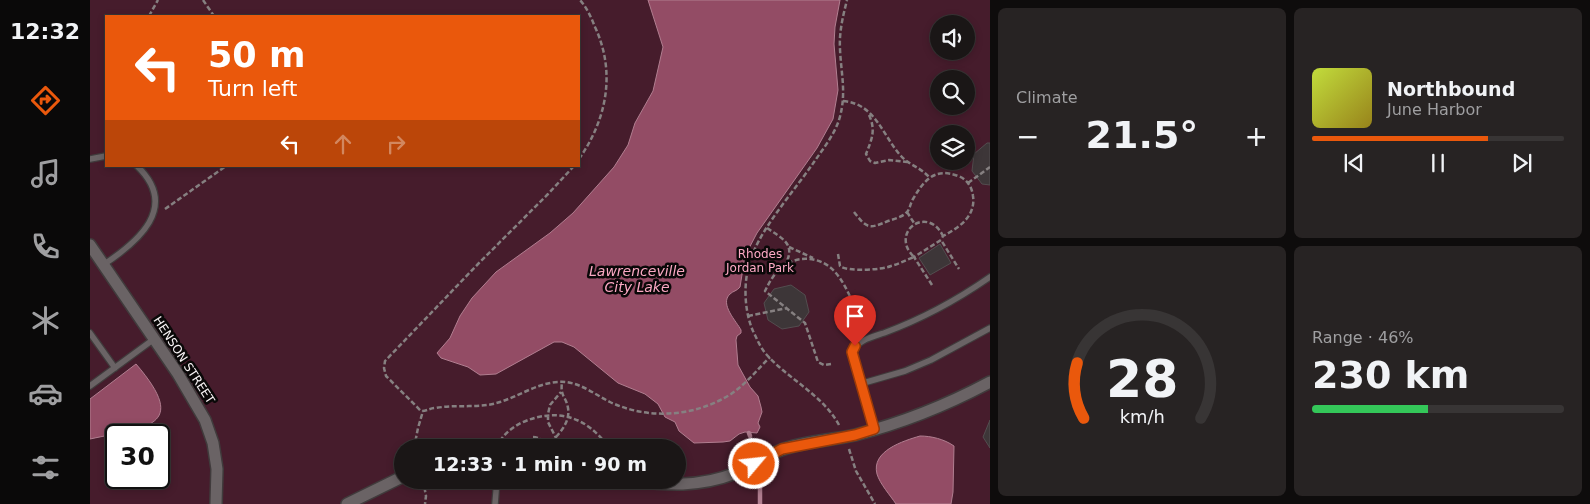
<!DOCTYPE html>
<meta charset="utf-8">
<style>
body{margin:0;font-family:"DejaVu Sans",sans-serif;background:#272323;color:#f1f3f6;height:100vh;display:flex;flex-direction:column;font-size:19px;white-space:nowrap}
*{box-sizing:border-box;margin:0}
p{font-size:16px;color:#9f9fa1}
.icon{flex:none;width:28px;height:28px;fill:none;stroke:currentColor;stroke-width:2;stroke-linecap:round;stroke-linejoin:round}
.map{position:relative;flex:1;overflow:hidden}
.sheet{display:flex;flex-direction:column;gap:8px;padding:8px;background:#0e0c0c;width:600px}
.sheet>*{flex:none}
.hud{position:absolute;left:15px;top:15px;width:475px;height:152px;border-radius:0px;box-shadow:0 2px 8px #0003,0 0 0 1px #383535;background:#ea580c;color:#fff;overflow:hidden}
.tools{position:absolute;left:840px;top:15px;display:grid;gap:10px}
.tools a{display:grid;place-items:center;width:45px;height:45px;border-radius:50%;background:#1a1616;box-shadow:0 2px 8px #0003,0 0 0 1px #383535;font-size:25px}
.speed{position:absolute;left:15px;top:424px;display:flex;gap:10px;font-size:25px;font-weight:700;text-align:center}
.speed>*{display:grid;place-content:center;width:65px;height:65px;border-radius:50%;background:#1a1616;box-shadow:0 2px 8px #0003,0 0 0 1px #383535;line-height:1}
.speed .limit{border:2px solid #111;border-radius:8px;background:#fff;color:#111}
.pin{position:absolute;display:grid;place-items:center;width:42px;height:42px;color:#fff;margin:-51px -21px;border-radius:50% 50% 50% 0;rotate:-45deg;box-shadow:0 0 5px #0007}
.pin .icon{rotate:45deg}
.me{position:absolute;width:55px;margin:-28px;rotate:62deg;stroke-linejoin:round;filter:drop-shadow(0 0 4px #0008)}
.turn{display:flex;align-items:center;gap:18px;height:105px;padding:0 20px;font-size:22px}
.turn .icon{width:65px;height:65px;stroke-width:2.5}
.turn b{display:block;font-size:35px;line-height:42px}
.lanes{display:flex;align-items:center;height:48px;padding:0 20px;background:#0003;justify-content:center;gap:25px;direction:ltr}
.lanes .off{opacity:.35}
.big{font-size:38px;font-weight:700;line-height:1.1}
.sheet .tile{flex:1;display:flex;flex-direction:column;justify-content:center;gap:8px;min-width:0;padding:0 18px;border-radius:8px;background:#272323}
.sheet .dial{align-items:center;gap:0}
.dial svg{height:130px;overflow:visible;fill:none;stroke:#383535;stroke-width:7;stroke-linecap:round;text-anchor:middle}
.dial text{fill:#f1f3f6;stroke:none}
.song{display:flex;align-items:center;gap:15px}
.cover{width:60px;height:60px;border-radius:8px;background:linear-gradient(135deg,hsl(70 70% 55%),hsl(50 70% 35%))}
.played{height:5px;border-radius:2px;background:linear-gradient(90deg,#ea580c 70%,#383535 70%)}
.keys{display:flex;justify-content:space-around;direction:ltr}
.heat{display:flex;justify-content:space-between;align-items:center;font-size:28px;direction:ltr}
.charge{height:8px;border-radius:4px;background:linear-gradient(90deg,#34c759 46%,#383535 0)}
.sheet .tiles{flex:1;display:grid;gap:8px;grid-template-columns:repeat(2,1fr)}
.trip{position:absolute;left:304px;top:439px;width:292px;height:50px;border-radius:25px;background:#1a1616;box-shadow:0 2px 8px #0003,0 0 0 1px #383535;font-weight:700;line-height:50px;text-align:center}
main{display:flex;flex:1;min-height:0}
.tabs{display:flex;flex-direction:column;width:90px;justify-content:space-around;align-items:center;background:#0a0909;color:#9f9fa1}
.tabs .icon{width:35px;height:35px}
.tabs .selected{color:#ea580c}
.tabs b{font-size:22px;color:#f1f3f6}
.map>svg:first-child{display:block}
.green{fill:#461c2c;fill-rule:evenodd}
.water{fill:#934c65;stroke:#b17e90}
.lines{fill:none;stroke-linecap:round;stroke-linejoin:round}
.stream{stroke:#b17e90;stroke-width:4.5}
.building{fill:#3d3638;stroke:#534d4f}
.lane-casing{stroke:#403b3c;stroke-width:8}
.street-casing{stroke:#403b3c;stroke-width:14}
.path{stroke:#868081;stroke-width:2.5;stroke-dasharray:5 2.5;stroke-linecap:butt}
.lane{stroke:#6a6365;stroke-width:5.5}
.street{stroke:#6a6365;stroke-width:11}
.route-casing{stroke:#983908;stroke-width:12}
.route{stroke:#ea580c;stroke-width:9}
.labels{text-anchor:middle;stroke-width:5;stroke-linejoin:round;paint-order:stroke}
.park-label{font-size:12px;fill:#fda9c5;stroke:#0a0808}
.street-label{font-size:12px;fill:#f8f3f5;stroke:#0a0808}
.water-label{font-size:14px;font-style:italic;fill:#fba8c3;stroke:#0a0808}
</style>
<main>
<nav class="tabs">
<b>12:32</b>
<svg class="icon selected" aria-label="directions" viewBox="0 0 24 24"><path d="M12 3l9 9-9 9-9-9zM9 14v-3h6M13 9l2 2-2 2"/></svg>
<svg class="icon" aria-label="music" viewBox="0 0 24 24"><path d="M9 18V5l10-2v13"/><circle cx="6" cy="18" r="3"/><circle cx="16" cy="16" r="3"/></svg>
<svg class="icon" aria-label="phone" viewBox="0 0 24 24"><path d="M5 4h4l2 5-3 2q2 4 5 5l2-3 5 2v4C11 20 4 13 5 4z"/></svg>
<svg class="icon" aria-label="climate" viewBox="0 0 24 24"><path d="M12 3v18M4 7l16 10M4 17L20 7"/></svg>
<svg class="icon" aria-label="car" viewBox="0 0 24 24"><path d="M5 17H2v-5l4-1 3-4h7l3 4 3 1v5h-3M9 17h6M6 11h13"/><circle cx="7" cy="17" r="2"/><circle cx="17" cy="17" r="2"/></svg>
<svg class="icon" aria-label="filters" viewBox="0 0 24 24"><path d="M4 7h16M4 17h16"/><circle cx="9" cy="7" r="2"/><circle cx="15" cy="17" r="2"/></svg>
</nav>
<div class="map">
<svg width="900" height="504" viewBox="0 0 900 504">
<rect width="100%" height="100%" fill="#231d1e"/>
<path class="green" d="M0,0H900V504H0ZM16,16H489V166H16ZM849,24H876V51H849ZM849,79H876V106H849ZM849,134H876V161H849ZM26,435H69V478H26ZM312,448H588V480H312Z"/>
<path class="water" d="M558,0H750L745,27L744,44L748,90L743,119L727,148L667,233L655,256L650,287C647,291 643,291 640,294C629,304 647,322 651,330V333L647,336L646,340L648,365L660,387L668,396L671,407L672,412L668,423L670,427L667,433L655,432L649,434L640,441L633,442L604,443L589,431L585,422L575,417L568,404L555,394L528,383L484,347L472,342H464L406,374L390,375L378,367L351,358L347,353L360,338L370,316L382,298L406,272L460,233L483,213L524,167L538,145L545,123L563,91L573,47Z
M46,364C101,428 55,427 0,439V399Z
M830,436C841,436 854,439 864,446L863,492L861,504H806C800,495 790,484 787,474C781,451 813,441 830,436Z"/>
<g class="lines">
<path class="stream" d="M659,433L660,436
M670,504V484L677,470"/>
</g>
<path class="building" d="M897,143H900V185L892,184L882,171L884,154Z
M850,244L861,263L840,275L829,258Z
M701,285L715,295L719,312L709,326L692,329L678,320L674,303L684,289Z
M900,420V448L893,437Z"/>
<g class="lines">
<defs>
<path id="lane" d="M0,159L16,156
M13,265C48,242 90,207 47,166
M0,333L25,368
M770,384L762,352C768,340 782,337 794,333C832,319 867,300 900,277
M0,386L64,339
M784,429L770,384L815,371L841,360L900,328
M405,504L407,480"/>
<path id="street" d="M0,245L88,374L115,420L123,443L127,469L126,504
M530,480C572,484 605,489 646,473C664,466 679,453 697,448C719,441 743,440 765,435C812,423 857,405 900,382
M257,504L312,477"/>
</defs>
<use href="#lane" class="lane-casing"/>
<use href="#street" class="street-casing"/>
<path class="path" d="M113,0L124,16
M59,16L68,0
M753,101C786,104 792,135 811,156C819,165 830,167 839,177
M779,115C786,130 782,139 776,154L780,161L785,163L799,160L817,162
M489,159C517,119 526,72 505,27C501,17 497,8 490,0
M484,166L458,194L388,264L295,361L294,368L296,376L331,411C337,411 340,408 346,408C367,404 389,409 410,402C429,396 448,383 468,382C487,380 504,394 520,402C558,420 605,417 641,394C656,384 667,370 680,357
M878,183L900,167
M75,209L136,166
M764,212C777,229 779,229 798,221C804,219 812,217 816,213C820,210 820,204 823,199C834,180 845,167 868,176C877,179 882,187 883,196C886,217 868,228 853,236L851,240
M817,212L824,223
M677,228C691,238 706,243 696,263
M699,247L723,258
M748,254L750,266C757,272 792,270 801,266C809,264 816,260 824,257C821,254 818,250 817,247C809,225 840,209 853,236
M842,285L824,257L851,240L869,269
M658,316L697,308
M741,364L734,365L728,362L715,323L675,291C679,283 683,275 690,269C706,254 731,256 745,272C756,284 762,302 769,316
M749,425C733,395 698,379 676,354C670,347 667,339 663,331C653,308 653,276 663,253C676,222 705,190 724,162C733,149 744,135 749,120C757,94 751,74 750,49C749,32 753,16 757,0
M443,437C451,437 457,445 466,446C475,446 481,439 490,440
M466,437C473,429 480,420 478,408C476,396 470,397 472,382
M324,448L328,428L333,411
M407,448C410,437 421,428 431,423C466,407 497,416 519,448
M466,448V438L458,422V414L460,405L471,392
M759,449L766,471L785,504
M333,480L336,496L335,504"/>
<use href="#lane" class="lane"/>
<use href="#street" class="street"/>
</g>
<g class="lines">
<defs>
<path id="route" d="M664,464L692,449L765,435L784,429L762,352L765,346"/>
</defs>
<use href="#route" class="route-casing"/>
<use href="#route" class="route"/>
</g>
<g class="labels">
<g class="park-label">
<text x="670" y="258">Rhodes<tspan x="670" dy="14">Jordan Park</tspan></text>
</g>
<g class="street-label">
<text transform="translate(94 360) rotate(57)" y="4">HENSON STREET</text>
</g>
<g class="water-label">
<text x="547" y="276">Lawrenceville<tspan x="547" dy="16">City Lake</tspan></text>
</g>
</g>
</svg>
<div class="tools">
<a><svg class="icon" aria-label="sound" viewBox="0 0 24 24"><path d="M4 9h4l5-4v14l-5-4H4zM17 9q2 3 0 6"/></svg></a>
<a><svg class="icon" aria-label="search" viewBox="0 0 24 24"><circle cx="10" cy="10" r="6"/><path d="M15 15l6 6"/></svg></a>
<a><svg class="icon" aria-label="layers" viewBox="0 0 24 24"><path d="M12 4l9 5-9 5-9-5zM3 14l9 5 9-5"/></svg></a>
</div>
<div class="speed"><div class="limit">30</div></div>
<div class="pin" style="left:765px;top:346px;background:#d93025"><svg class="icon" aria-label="arrive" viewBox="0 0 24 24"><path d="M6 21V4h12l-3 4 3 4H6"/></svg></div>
<svg class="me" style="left:664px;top:464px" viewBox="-20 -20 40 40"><circle r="17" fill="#ea580c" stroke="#fff" stroke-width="3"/><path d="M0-11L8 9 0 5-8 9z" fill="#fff"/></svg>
<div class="trip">12:33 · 1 min · 90 m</div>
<div class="hud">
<div class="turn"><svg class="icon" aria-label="left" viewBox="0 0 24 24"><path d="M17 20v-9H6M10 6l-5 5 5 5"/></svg><div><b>50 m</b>Turn left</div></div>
<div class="lanes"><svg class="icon" aria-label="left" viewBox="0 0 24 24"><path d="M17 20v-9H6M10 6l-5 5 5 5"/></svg><svg class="icon off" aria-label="ahead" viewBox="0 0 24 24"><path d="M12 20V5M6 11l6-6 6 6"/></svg><svg class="icon off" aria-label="right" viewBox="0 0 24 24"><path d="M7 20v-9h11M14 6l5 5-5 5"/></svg></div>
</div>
</div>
<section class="sheet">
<div class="tiles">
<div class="tile"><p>Climate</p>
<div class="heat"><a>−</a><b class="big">21.5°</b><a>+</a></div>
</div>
<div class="tile">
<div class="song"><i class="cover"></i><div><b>Northbound</b><p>June Harbor</p></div></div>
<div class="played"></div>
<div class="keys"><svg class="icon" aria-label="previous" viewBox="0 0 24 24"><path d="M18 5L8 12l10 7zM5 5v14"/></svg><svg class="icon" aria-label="pause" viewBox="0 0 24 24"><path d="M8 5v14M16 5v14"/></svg><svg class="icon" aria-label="next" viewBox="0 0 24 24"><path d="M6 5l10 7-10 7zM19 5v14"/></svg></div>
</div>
<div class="tile dial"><svg viewBox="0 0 100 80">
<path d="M14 69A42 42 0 1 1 86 69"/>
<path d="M14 69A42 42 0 0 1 10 35" stroke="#ea580c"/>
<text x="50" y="56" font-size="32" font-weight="700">28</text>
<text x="50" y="72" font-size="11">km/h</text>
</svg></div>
<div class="tile"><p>Range · 46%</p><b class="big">230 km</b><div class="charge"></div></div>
</div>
</section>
</main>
